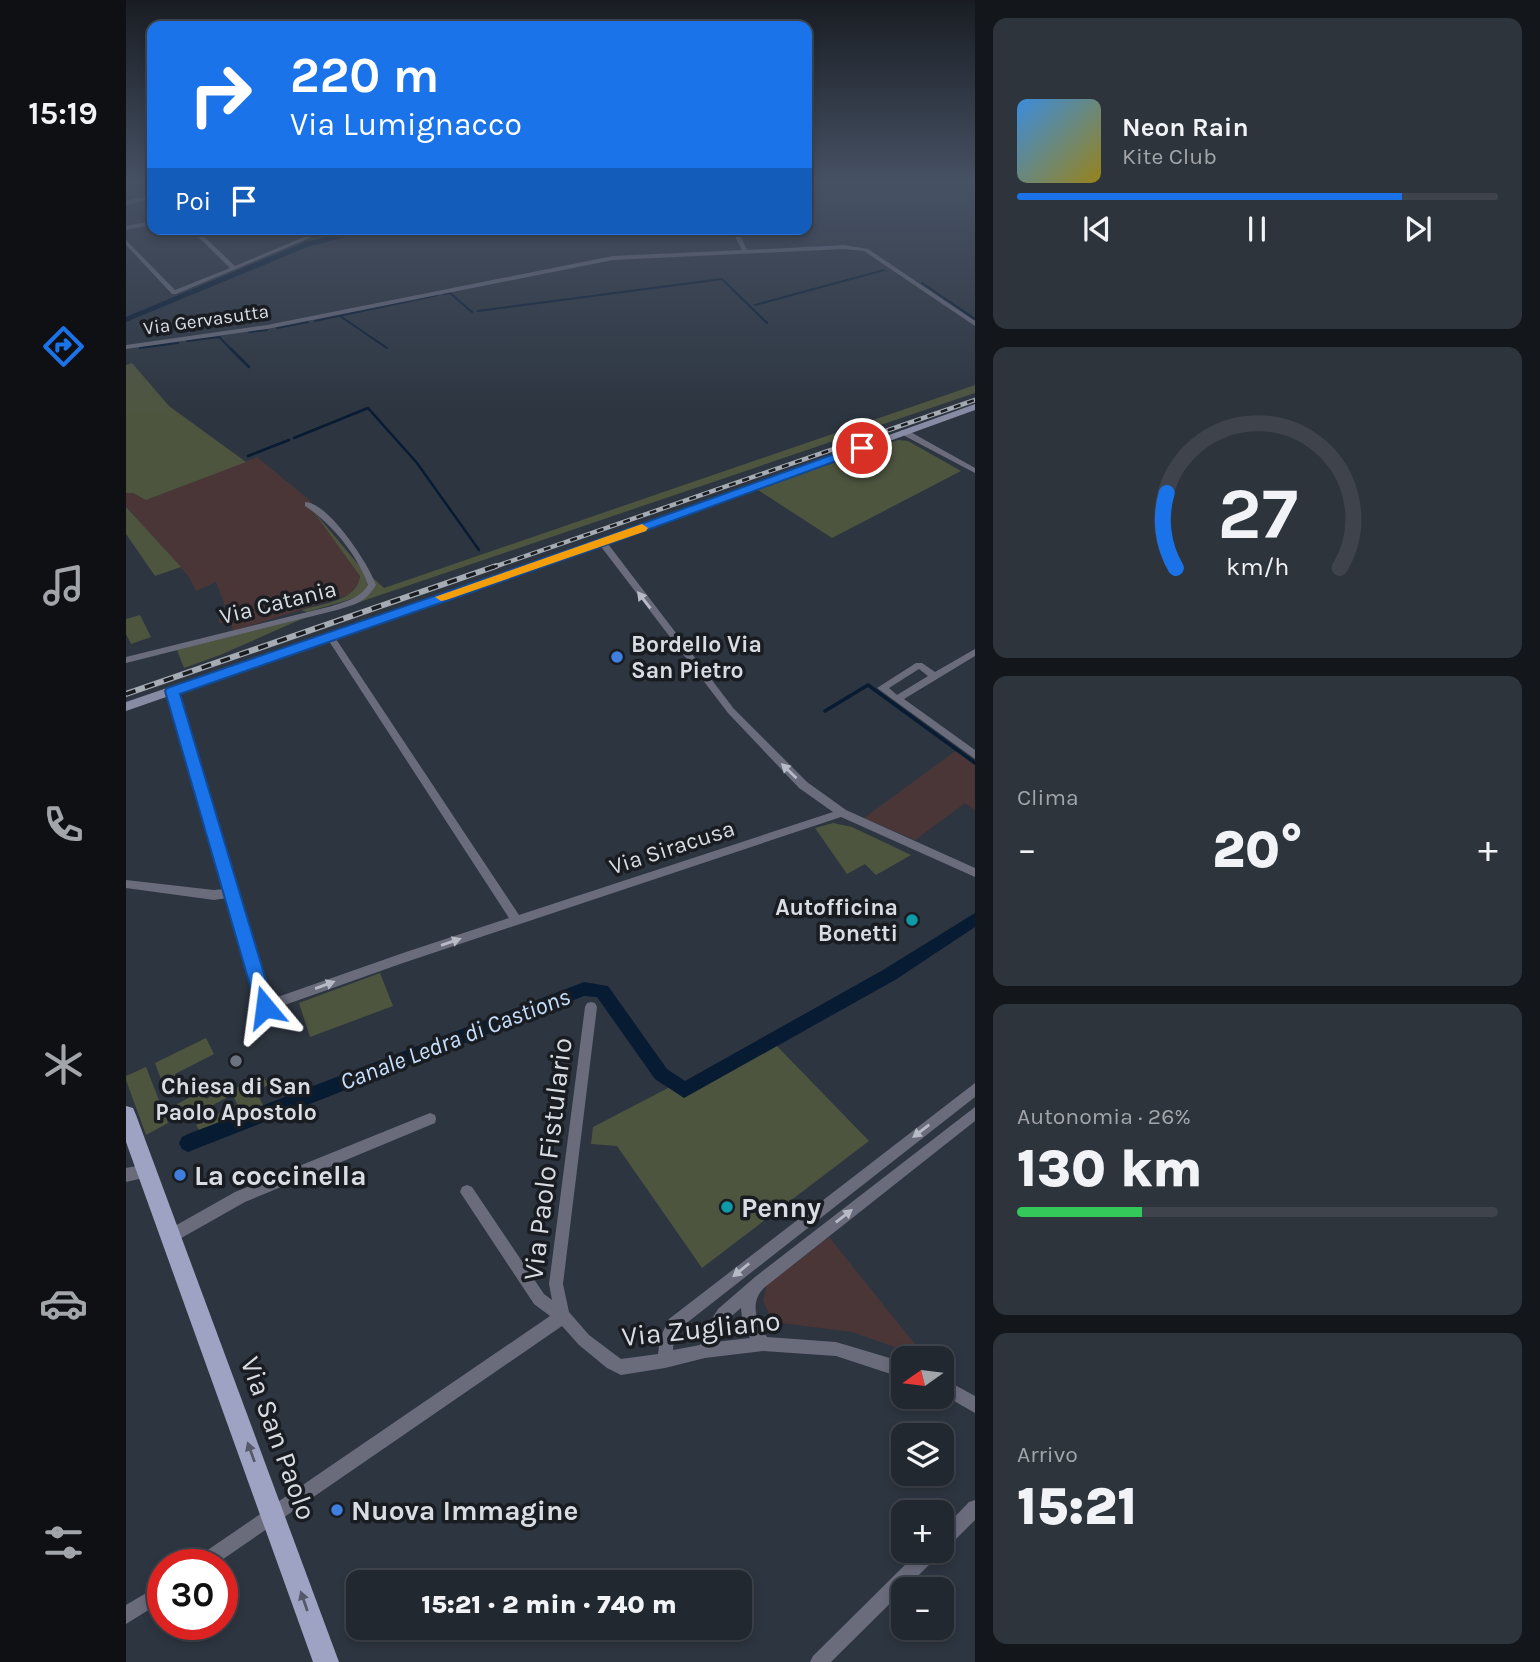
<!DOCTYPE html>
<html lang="it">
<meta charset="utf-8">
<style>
body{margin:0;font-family:Karla,sans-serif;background:#2e343c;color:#f1f3f6;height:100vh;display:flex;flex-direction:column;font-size:26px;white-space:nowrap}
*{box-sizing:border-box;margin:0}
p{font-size:23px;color:#a2a6ab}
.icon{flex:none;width:38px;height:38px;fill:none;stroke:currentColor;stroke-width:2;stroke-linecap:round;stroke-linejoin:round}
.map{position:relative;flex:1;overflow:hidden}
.panel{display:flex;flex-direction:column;gap:18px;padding:18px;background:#13161a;width:565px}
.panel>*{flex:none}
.hud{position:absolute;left:21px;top:21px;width:665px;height:214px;border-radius:14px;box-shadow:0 4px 10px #0003,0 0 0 2px #3f444c;background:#1a73e8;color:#fff;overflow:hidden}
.needle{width:46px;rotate:256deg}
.fabs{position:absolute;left:765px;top:1346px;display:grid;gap:14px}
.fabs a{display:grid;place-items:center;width:63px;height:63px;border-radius:14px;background:#222830;box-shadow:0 4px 10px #0003,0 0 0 2px #3f444c;font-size:35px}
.speed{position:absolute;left:21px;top:1549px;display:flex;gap:14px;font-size:35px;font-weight:700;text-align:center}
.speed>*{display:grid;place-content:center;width:91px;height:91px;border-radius:50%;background:#222830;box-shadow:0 4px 10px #0003,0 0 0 2px #3f444c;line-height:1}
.speed .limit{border:10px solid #d22;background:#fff;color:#111}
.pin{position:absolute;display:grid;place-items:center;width:60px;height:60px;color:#fff;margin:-30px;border:4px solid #fff;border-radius:50%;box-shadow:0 2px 7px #0007}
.me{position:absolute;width:77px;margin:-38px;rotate:344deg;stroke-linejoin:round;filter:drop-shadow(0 0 5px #0008)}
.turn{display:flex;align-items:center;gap:24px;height:147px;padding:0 28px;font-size:32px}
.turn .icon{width:91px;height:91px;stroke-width:2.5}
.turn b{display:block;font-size:49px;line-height:60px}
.then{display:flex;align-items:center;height:66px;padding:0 28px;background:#0003;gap:14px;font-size:26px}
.big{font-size:52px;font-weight:800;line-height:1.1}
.panel .tile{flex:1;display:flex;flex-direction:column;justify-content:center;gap:10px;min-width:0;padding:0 24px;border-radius:14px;background:#2e343c}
.panel .dial{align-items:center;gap:0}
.dial svg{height:182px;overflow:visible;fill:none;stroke:#3f444c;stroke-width:7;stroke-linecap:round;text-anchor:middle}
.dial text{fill:#f1f3f6;stroke:none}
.song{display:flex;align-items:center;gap:21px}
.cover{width:84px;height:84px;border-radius:10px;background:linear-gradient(135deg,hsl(210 70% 55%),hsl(50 70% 35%))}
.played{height:7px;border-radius:4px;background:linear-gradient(90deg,#1a73e8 80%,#3f444c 80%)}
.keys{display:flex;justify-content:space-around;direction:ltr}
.heat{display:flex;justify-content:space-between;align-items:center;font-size:38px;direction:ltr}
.charge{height:10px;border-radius:5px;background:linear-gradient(90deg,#34c759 26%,#3f444c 0)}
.trip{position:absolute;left:220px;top:1570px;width:406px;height:70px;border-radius:14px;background:#222830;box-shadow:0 4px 10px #0003,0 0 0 2px #3f444c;font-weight:800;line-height:70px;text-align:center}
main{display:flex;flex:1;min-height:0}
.tabs{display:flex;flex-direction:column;width:126px;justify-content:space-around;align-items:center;background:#0e1013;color:#a2a6ab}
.tabs .icon{width:49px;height:49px}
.tabs .active{color:#1a73e8}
.tabs b{font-size:32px;color:#f1f3f6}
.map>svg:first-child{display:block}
.industrial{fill:#4b3637}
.green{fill:#4e553f}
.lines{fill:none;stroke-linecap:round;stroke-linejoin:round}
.stream-far2{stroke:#071b33;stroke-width:2}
.stream-far1{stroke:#071b33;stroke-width:2.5}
.stream{stroke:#071b33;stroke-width:3.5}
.canal{fill:#071b33;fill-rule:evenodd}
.minor{fill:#6a6c7c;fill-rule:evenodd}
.tertiary{fill:#6a6c7c;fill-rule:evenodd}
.secondary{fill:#888ba4;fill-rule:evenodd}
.primary{fill:#9ea3c3;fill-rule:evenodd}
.rail-far1-casing{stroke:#a6acb4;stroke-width:4.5}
.rail-casing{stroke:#a6acb4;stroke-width:6}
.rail-far1{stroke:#191c21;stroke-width:2.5;stroke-dasharray:7;stroke-linecap:butt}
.rail{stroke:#191c21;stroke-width:3.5;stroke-dasharray:10;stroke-linecap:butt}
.oneway{fill:#b7bbc5}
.oneway2{fill:#55596a}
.route{fill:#1a73e8;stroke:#114b97;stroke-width:2}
.slow{fill:#f59e0b}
.shop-dot{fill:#3f7fe0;stroke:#191c21;stroke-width:2.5}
.culture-dot{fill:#0f9aa8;stroke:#191c21;stroke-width:2.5}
.worship-dot{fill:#6b7280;stroke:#191c21;stroke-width:2.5}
.labels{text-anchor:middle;stroke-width:7;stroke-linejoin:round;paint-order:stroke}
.far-street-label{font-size:19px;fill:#d8dde4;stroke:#191c21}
.street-label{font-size:23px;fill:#d8dde4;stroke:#191c21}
.poi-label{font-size:23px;font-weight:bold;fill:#d8dde4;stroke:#191c21;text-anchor:start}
.water-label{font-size:24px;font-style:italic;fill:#c7e0ff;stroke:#191c21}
.near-street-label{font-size:28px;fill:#d8dde4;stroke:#191c21}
.near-poi-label{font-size:28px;font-weight:bold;fill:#d8dde4;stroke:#191c21;text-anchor:start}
</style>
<main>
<nav class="tabs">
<b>15:19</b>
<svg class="icon active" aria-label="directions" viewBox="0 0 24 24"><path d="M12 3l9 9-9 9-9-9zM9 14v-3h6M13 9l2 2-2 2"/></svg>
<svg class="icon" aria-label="music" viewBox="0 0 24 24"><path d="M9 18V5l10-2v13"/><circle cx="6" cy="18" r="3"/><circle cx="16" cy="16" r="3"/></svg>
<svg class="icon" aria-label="phone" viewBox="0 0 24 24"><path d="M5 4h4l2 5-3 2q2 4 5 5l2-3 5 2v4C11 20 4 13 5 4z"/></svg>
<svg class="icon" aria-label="climate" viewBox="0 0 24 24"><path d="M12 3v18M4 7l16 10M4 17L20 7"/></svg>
<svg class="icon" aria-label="car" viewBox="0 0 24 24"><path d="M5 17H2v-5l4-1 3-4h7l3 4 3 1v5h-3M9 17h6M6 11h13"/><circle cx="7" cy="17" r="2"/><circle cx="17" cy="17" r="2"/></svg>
<svg class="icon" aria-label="filters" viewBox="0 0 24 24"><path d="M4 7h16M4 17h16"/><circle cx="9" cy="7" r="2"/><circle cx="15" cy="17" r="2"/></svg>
</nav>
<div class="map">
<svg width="849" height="1662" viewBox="0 0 849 1662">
<rect width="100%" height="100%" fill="#2d3540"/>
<path class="industrial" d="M131,457L186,502L182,505L232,570L234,582L223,595L107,631L105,623H93V610L100,608L90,582L70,591L63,577L0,507V493H7L20,500Z
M832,749L849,761V810L839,803L789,840L738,818Z
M703,1237L800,1358L726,1332L656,1323L644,1316L637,1301L641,1285Z"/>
<path class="green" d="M6,363L43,406L120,462L20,500L7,493H0V365Z
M849,385V393L219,607C233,601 252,596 247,578L258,588Z
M772,440L782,441L835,471L706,538L632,490Z
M0,507L55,567L29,576L0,534Z
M185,508L236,569L242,586L232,597L181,612L175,610C195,604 232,601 234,576Z
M14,615L25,637L5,644L0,634V619Z
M178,618L94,655L58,668L51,650Z
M707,823L726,827L785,855L750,875L739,864L721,874L689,828Z
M254,973L267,1006L184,1037L173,1003Z
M80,1038L88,1054L49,1074L54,1086L40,1093L29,1063Z
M649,1044L743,1141L576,1268L491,1146L465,1144L467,1127L544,1087L557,1094Z
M20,1067L42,1123L20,1135L0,1080V1076Z
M136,1074L142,1085L130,1091L138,1107L73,1130L70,1125L111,1104L105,1091Z
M94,1085L100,1098L52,1124L46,1107L75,1091L80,1099L89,1094L87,1089Z"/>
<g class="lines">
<path class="stream-far2" d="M796,283L849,319
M318,294L324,293L346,312
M629,305L758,270
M352,311L596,279L641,323
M214,316L261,348
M189,321L312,295
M151,328L182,322
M123,332L141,330
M93,337L107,351
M61,341L94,337
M14,348L52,343"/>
<path class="stream-far1" d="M105,349L123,367
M168,438L242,408L291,463L353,550
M122,456L163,440"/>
<path class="stream" d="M699,711L742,685L849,763"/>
<path class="canal" d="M238,229H252L184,246L0,322V317L179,242Z
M849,913V927L769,980L558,1098L529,1079L471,997L458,996L62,1152L56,1149L53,1143L56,1137L62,1134L458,982L482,986L541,1069L559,1081L757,970Z"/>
<path class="minor" d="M18,181H23L26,185V189Z
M26,221V225L0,230V226Z
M64,229H70L109,266L197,229H205L50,294H46L0,245V240L49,290L104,268Z
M605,229H611L621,250L718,245L742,249L849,321V326L738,251L718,249L487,260L141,329L0,349V345L141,325L487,256L616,250Z
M775,430H781L849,468V473L775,434Z
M179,502C202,502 243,564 250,585C239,603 230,604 211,610L0,663V657L206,606C220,601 233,599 242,585C231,554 206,524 179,506Z
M473,540H479L608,709L681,782L720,810L849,868V877L715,817L277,963L139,1012L135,1011L133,1007L101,898L88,900L0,888V880L88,890L99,889L41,691L46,688L51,691L143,1000L277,953L383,918L199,635L203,632L206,633L393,915L707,812L673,788L602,713L473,544Z
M849,649V656L778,699L849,750V759L751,688L790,663H796L809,672ZM793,669L802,676L771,695L763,688Z
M465,1002L469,1003L471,1007L437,1284L443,1312L463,1335L495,1359L532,1354L534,1338L543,1319L849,1083V1097L553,1329L548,1339L547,1350L574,1345L580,1328L592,1309L629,1277L849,1107V1121L639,1287C623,1301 630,1322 641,1337L710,1342L777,1362V1378L710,1356L637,1351L579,1358L539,1368L495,1375L481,1368L453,1345L436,1326L90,1564H68L70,1558L424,1316L408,1304L334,1192L336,1187L341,1185L346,1187L418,1294L426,1300L423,1284L459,1007L461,1003ZM615,1308L616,1318L624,1338L589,1342L602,1319Z
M304,1113L309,1115L310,1119L309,1123L119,1202L50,1241L45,1243L40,1241L38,1236L40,1231L109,1192Z
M21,1164L26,1166L28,1171L26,1176L0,1182V1168Z
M816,1378L849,1396V1413L816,1394Z
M849,1500V1520L822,1547L816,1549V1530L843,1502Z
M794,1550H814L812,1556L705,1662H684L687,1656Z
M37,1583V1601L0,1624V1605Z"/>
<path class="tertiary" d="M26,195V199L0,205V201Z"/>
<path class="secondary" d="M849,404V410L480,544L0,711V702L472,540Z"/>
<path class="primary" d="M0,1106L7,1108L10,1115L213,1662H187L0,1142Z"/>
<defs>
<path id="rail-far1" d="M365,568L849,400"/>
<path id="rail" d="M0,694L370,566"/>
</defs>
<use href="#rail-far1" class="rail-far1-casing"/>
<use href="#rail" class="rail-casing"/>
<use href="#rail-far1" class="rail-far1"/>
<use href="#rail" class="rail"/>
</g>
<defs><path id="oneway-solid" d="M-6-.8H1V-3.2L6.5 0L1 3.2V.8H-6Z" transform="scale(1.75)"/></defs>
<g class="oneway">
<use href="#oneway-solid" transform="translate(518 600) rotate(-128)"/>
<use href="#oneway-solid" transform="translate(663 771) rotate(-136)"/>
<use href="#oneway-solid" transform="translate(325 942) rotate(-19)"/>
<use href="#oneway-solid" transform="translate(199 985) rotate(-20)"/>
<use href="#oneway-solid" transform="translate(795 1131) rotate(142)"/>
<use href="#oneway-solid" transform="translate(718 1216) rotate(-38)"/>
<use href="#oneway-solid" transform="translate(615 1270) rotate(141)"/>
</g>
<g class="oneway2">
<use href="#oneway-solid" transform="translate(125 1452) rotate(-110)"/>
<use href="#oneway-solid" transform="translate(178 1601) rotate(-109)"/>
</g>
<linearGradient id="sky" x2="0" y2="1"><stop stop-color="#191d23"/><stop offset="0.44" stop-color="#465164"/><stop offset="1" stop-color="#465164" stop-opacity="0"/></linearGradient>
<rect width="849" height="414" fill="url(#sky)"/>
<path class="route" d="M736,444L741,448L740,450L480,545L54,694L148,1007L145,1013L139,1015L132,1013L39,691L41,688L471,540Z"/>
<path class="slow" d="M516,524L522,528L520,531L320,600L315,601L309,597Z"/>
<g class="shop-dot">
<circle cx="491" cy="657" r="7"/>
<circle cx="54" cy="1175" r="7"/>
<circle cx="211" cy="1510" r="7"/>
</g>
<g class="culture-dot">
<circle cx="786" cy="920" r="7"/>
<circle cx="601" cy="1207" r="7"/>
</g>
<circle class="worship-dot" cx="110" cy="1061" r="7"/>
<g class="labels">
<g class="far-street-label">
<text transform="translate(80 319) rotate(-8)" y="7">Via Gervasutta</text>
</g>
<g class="street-label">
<text transform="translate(152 602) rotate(-14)" y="8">Via Catania</text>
<text transform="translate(546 847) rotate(-18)" y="8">Via Siracusa</text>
</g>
<g class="poi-label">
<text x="505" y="652">Bordello Via<tspan x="505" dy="26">San Pietro</tspan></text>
<text x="772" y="915" text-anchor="end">Autofficina<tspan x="772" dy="26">Bonetti</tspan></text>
<text x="110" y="1094" text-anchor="middle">Chiesa di San<tspan x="110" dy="26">Paolo Apostolo</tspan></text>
</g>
<g class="water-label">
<text transform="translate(329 1039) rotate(-21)" y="8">Canale Ledra di Castions</text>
</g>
<g class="near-street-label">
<text transform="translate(421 1159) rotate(-83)" y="10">Via Paolo Fistulario</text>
<text transform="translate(575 1328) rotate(-6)" y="10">Via Zugliano</text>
<text transform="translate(153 1438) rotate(70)" y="10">Via San Paolo</text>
</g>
<g class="near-poi-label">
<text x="68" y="1185">La coccinella</text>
<text x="615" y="1217">Penny</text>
<text x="225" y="1520">Nuova Immagine</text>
</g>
</g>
</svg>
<div class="fabs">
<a><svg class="needle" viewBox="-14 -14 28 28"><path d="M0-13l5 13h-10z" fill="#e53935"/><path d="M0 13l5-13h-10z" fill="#a2a6ab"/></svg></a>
<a><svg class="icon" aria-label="layers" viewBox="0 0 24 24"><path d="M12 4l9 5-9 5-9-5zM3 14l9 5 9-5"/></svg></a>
<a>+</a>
<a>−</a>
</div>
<div class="speed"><div class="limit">30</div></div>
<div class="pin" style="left:736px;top:448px;background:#d93025"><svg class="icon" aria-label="arrive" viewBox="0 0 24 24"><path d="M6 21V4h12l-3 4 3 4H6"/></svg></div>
<svg class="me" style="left:139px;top:1007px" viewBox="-20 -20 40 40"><path d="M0-17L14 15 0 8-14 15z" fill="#1a73e8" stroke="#fff" stroke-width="4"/></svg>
<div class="trip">15:21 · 2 min · 740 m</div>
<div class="hud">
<div class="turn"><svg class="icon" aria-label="right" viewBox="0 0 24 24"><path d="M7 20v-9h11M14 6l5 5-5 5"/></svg><div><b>220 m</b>Via Lumignacco</div></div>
<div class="then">Poi<svg class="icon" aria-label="arrive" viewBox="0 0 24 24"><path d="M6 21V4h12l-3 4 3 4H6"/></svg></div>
</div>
</div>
<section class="panel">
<div class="tile">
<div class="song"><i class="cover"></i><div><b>Neon Rain</b><p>Kite Club</p></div></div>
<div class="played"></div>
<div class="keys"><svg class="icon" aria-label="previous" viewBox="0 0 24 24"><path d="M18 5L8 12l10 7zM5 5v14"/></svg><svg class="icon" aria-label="pause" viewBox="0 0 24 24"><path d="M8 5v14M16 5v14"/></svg><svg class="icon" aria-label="next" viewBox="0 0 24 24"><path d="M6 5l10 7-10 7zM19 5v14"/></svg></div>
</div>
<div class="tile dial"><svg viewBox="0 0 100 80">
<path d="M14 69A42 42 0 1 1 86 69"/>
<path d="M14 69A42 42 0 0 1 10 36" stroke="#1a73e8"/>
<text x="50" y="56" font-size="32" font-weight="700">27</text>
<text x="50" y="72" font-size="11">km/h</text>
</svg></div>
<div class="tile"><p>Clima</p>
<div class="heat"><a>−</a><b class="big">20°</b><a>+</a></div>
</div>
<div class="tile"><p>Autonomia · 26%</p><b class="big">130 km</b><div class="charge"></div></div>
<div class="tile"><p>Arrivo</p><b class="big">15:21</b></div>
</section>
</main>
